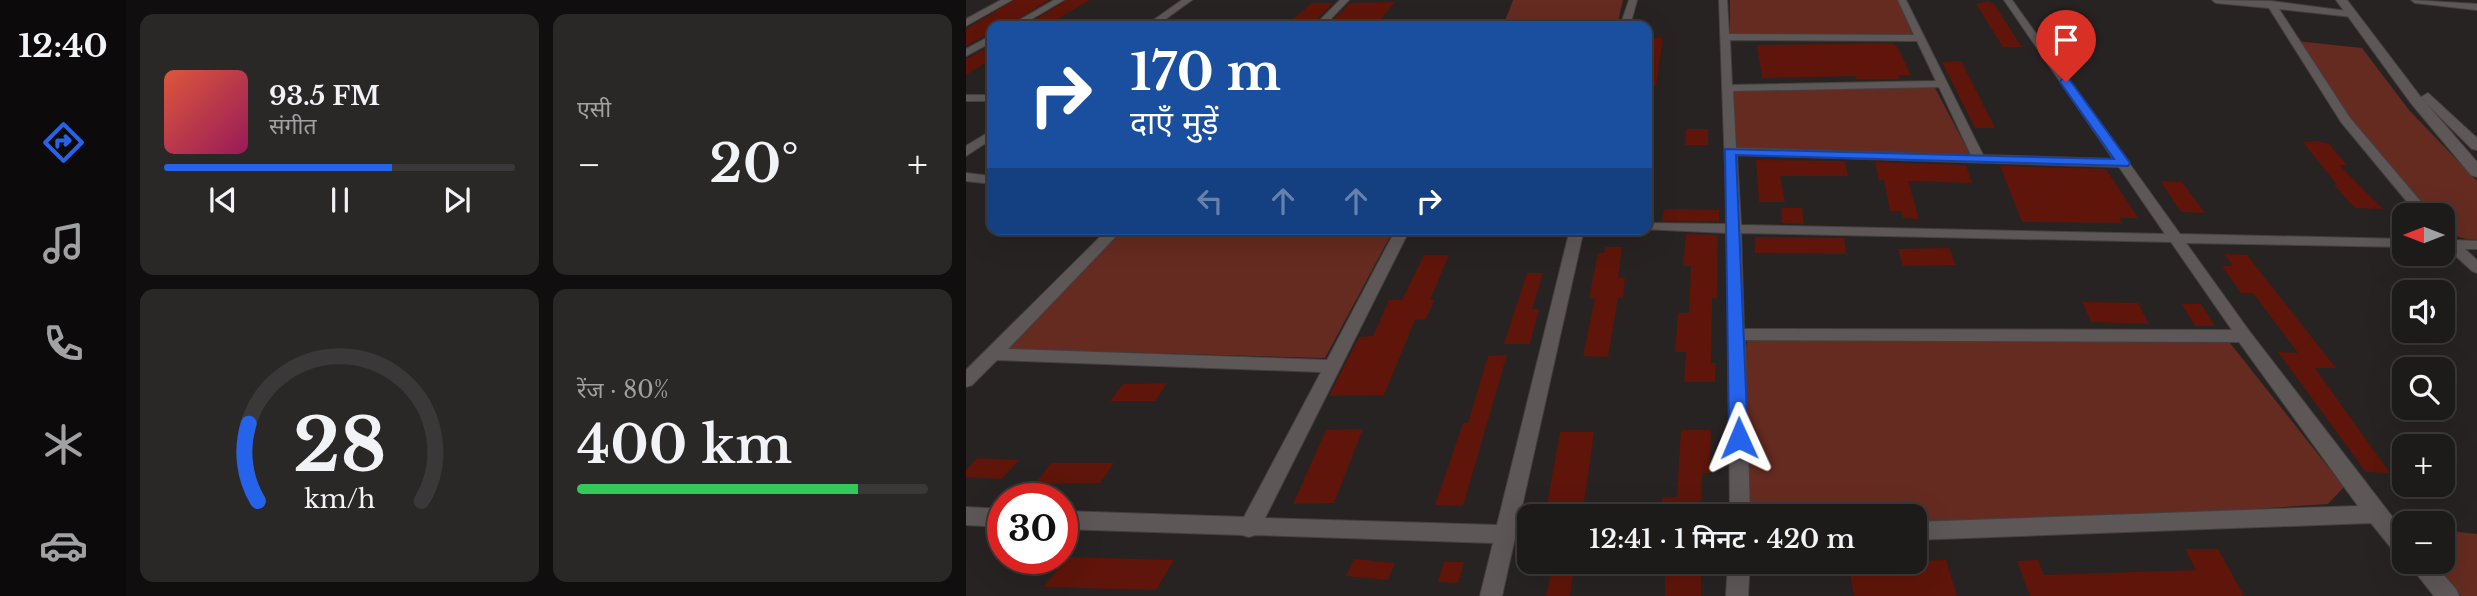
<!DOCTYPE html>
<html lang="hi">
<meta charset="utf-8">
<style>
body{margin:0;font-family:"Libre Baskerville","Noto Sans Devanagari",serif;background:#2a2727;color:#f1f3f6;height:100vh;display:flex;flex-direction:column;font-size:26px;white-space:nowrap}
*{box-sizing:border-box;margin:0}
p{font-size:23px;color:#a0a1a2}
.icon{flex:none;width:38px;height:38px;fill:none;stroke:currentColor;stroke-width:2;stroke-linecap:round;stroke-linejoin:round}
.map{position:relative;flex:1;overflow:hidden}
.details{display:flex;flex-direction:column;gap:14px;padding:14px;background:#100e0e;width:840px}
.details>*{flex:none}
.hud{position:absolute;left:21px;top:21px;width:665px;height:214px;border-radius:14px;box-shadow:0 7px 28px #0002,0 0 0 2px #3b3839;background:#1a4fa0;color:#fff;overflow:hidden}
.needle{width:46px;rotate:270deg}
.tools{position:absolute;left:1426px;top:203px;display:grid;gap:14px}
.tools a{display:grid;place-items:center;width:63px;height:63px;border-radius:14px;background:#1d1a1a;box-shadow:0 7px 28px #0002,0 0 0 2px #3b3839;font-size:35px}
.speed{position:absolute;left:21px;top:483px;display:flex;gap:14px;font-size:35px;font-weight:700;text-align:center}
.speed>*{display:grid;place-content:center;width:91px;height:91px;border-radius:50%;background:#1d1a1a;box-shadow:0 7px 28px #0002,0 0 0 2px #3b3839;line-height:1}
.speed .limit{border:10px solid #d22;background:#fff;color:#111}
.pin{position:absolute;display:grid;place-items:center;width:60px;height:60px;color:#fff;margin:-72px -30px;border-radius:50% 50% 50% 0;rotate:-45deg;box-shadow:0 0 7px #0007}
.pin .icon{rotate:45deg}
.me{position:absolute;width:77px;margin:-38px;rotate:359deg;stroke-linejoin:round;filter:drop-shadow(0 0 5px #0008)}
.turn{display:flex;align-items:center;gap:24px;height:147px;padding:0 28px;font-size:32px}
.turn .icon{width:91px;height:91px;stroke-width:2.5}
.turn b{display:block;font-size:49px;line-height:60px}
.lanes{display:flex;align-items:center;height:66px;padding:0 28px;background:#0003;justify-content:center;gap:35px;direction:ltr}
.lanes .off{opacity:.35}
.big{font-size:52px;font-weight:600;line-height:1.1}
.details .tile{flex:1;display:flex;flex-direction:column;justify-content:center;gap:10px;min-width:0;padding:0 24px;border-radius:14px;background:#2a2727}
.details .dial{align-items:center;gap:0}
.dial svg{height:182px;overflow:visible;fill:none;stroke:#3b3839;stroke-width:7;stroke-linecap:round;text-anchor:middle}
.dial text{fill:#f1f3f6;stroke:none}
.song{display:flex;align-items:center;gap:21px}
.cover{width:84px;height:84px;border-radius:10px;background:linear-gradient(135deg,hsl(10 70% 55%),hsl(330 70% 35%))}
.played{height:7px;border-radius:4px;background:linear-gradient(90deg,#2563eb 65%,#3b3839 65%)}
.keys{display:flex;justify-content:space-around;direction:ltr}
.heat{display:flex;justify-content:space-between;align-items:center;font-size:38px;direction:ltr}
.charge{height:10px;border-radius:5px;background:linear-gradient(90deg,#34c759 80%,#3b3839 0)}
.details .tiles{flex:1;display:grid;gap:14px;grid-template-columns:repeat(2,1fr)}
.trip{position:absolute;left:551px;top:504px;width:410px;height:70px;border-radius:14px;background:#1d1a1a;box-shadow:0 7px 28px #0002,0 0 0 2px #3b3839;font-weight:600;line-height:70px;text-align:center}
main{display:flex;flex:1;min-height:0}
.dock{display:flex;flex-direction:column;width:126px;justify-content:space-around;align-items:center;background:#0c0a0a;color:#a0a1a2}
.dock .icon{width:49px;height:49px}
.dock .on{color:#2563eb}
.dock b{font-size:32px;color:#f1f3f6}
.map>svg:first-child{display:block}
.green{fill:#652b20}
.building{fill:#5f1509}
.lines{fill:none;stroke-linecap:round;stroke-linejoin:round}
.minor-casing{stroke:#444040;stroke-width:2}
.tertiary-casing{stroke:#444040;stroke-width:2}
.minor{fill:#5d5857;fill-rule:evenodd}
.tertiary{fill:#5d5857;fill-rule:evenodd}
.route{fill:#2563eb;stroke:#184099;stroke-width:2}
</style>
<main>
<nav class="dock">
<b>12:40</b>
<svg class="icon on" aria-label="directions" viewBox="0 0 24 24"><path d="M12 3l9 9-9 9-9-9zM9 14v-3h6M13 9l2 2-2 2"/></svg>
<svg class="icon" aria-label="music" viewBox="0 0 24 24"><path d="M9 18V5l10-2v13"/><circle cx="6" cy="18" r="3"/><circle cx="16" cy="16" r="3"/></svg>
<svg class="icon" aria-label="phone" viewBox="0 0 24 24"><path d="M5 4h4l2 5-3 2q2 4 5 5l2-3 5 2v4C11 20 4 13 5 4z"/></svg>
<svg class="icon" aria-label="climate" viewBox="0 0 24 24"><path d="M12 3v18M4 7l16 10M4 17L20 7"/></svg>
<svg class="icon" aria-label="car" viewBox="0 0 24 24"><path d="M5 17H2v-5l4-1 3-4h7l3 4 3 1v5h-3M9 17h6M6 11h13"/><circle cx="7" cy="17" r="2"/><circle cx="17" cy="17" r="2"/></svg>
</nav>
<section class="details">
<div class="tiles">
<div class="tile">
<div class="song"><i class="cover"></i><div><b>93.5 FM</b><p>संगीत</p></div></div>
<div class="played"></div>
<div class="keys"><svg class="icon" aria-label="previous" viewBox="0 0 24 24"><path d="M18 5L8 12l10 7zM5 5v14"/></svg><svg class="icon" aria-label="pause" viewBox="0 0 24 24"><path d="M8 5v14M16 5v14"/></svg><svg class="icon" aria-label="next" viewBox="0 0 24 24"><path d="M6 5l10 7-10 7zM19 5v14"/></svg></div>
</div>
<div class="tile"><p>एसी</p>
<div class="heat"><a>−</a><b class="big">20°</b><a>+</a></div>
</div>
<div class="tile dial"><svg viewBox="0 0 100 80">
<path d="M14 69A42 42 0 1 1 86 69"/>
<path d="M14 69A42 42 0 0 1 10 35" stroke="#2563eb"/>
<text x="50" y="56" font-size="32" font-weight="700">28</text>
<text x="50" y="72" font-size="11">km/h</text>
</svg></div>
<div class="tile"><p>रेंज · 80%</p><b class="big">400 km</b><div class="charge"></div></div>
</div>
</section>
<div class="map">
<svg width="1511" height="596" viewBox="0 0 1511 596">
<rect width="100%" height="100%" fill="#272322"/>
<path class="green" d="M547,0H657L651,26H537Z
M764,0H932L947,36L764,37Z
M1330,41L1396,48L1443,110L1511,181V240C1496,239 1488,237 1477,226V215H1466C1413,162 1372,103 1330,41Z
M806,87L969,88L1005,156L771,149L767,91Z
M158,229H428L359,358L42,349Z
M782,339L1264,343L1378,487L1362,504L1080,523L949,524L948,516H782L775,365Z
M1477,530L1511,534V596H1495L1464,562H1477Z"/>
<path class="building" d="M48,0H83L41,26H26V32L0,46V29Z
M100,0H124L79,26H59Z
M1022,1L1028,4L1056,47H1037L1010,4Z
M429,2L409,26H361L384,3Z
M346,3H367L345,26H319Z
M681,38H697L690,86L681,85Z
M927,43L932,48L945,75H932L933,79H891L889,76L796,78L791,45Z
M26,45V59L0,75V59Z
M995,61L1029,128H1009L976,62Z
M720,129H742V145H719Z
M1350,141L1363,144L1381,165H1373L1417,209L1389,208L1368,185H1371L1337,142Z
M790,160L879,161L882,176H814L819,202H793Z
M909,162L1000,165L1006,183L942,181L953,219L937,218L935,211H924L918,180H913Z
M1034,166L1140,169L1172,218H1153L1156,223L1056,222Z
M1194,181L1216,182L1239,213L1215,212Z
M815,208H836L838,224L816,223Z
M698,209L753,210V221H696Z
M720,234L752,235L751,298H746L745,363H750L749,382H718L720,352H709L712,313H723L725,266H717Z
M789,237L878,238L880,254L789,253Z
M639,247H656L652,278H659L657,298H652L642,357L617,356L629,298H623L632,253H638Z
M983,248L990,265L937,266L932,249Z
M1258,254L1281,255L1370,368H1349L1424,473L1400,472L1312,352L1332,353L1287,293H1275L1256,266H1267Z
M458,255H483L464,300H468L460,319L449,320L418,395L363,396L393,337L407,336L423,300H436Z
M561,273H577L566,309H573L564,344H538Z
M1116,302L1172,303L1183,324L1125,322Z
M1216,304H1235L1249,326H1229Z
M541,355L497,506L469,505L497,423H502L522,356Z
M201,383L189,401H144L157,384Z
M397,429L368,503L327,504L360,430Z
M715,430H745L744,473H736L735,516H695L696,497H711Z
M594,432H628L616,516H579Z
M11,458L53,460L36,479L0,477V470Z
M85,463H148L134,483L69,484Z
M1219,549H1252L1278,596H1064L1051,561L1072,560L1078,575L1230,570Z
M100,557L208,560L190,590L78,587Z
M388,559L429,563L422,580L380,576Z
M980,560L991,596H888L882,563Z
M478,562H498L492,583L472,582Z
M588,562H609L604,596H580Z
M699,562H735V596H699Z"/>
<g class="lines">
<defs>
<path id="minor" d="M35,0H46L0,26V19Z
M88,0H98L54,26H43Z
M216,0H226L190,26H179Z
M374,0H383L358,26H348Z
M663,0H671L664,26H654Z
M753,0H761L763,34L948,35L932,0H940L1017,155L1147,159L1038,0H1046L1214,234L1438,239V247L1220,243L1284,332L1438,532V556L1430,554L1405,523L948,540V522L1392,506L1273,342L779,340L784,516H764L761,233L676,229H681V223L761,224ZM764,40L951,41L970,81L766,85ZM973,87L1005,155L770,148L767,91ZM771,155L1153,167L1199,234L775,225ZM775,233L1205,242L1266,330L778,329Z
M1246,0L1305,1L1389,12V16L1386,17L1313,9L1384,118L1466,215H1452L1375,122L1303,8L1250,3Z
M1445,0L1511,4V10L1449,3Z
M26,35V42L0,56V49Z
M0,95H26V101H0Z
M26,130V139L0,156V146Z
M0,173L26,176V184L0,181Z
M142,229H157L42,349L361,360L430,229H444L299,518L531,525L604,229H618L536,596H514L527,543L289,535L283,537L276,535L96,529V511L278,517L355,372L31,360L6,385L0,387V370Z
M1477,233L1489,240L1511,241V249H1499L1511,260V273L1506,271L1481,248H1477Z
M0,507L37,509V527L0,525Z
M762,562H784L782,596H760Z
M1441,562H1466L1490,589L1493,596H1468Z"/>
<path id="tertiary" d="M1370,0H1381L1454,96L1511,162V177L1505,175L1444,102Z
M1462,93L1511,138V150L1506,149L1457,100L1455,97Z"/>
</defs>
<use href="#minor" class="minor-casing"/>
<use href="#tertiary" class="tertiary-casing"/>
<use href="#minor" class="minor"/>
<use href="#tertiary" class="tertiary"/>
</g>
<path class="route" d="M1096,79H1103L1164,163L1162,166L770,155L782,438L779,443H766L763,438L759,149L1148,159L1094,82Z"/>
</svg>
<div class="tools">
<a><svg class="needle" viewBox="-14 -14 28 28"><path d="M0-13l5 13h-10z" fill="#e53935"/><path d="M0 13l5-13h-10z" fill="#a0a1a2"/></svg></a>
<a><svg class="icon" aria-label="sound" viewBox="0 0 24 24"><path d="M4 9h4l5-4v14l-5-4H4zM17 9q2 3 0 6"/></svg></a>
<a><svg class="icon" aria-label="search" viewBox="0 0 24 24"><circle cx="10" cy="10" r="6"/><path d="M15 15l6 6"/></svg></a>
<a>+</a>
<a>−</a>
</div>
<div class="speed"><div class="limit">30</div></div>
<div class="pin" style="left:1100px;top:82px;background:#d93025"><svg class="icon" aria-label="arrive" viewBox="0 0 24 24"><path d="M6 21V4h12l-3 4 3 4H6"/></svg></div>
<svg class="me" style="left:773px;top:438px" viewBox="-20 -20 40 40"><path d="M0-17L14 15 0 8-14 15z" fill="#2563eb" stroke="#fff" stroke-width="4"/></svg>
<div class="trip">12:41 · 1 मिनट · 420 m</div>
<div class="hud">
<div class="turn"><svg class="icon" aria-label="right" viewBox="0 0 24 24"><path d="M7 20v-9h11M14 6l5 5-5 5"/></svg><div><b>170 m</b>दाएँ मुड़ें</div></div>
<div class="lanes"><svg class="icon off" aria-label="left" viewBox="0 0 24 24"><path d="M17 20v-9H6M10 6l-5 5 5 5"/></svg><svg class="icon off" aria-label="ahead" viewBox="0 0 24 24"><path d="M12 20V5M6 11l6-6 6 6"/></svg><svg class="icon off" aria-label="ahead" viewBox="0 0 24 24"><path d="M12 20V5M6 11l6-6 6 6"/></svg><svg class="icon" aria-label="right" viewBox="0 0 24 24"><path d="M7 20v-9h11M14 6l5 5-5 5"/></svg></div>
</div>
</div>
</main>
